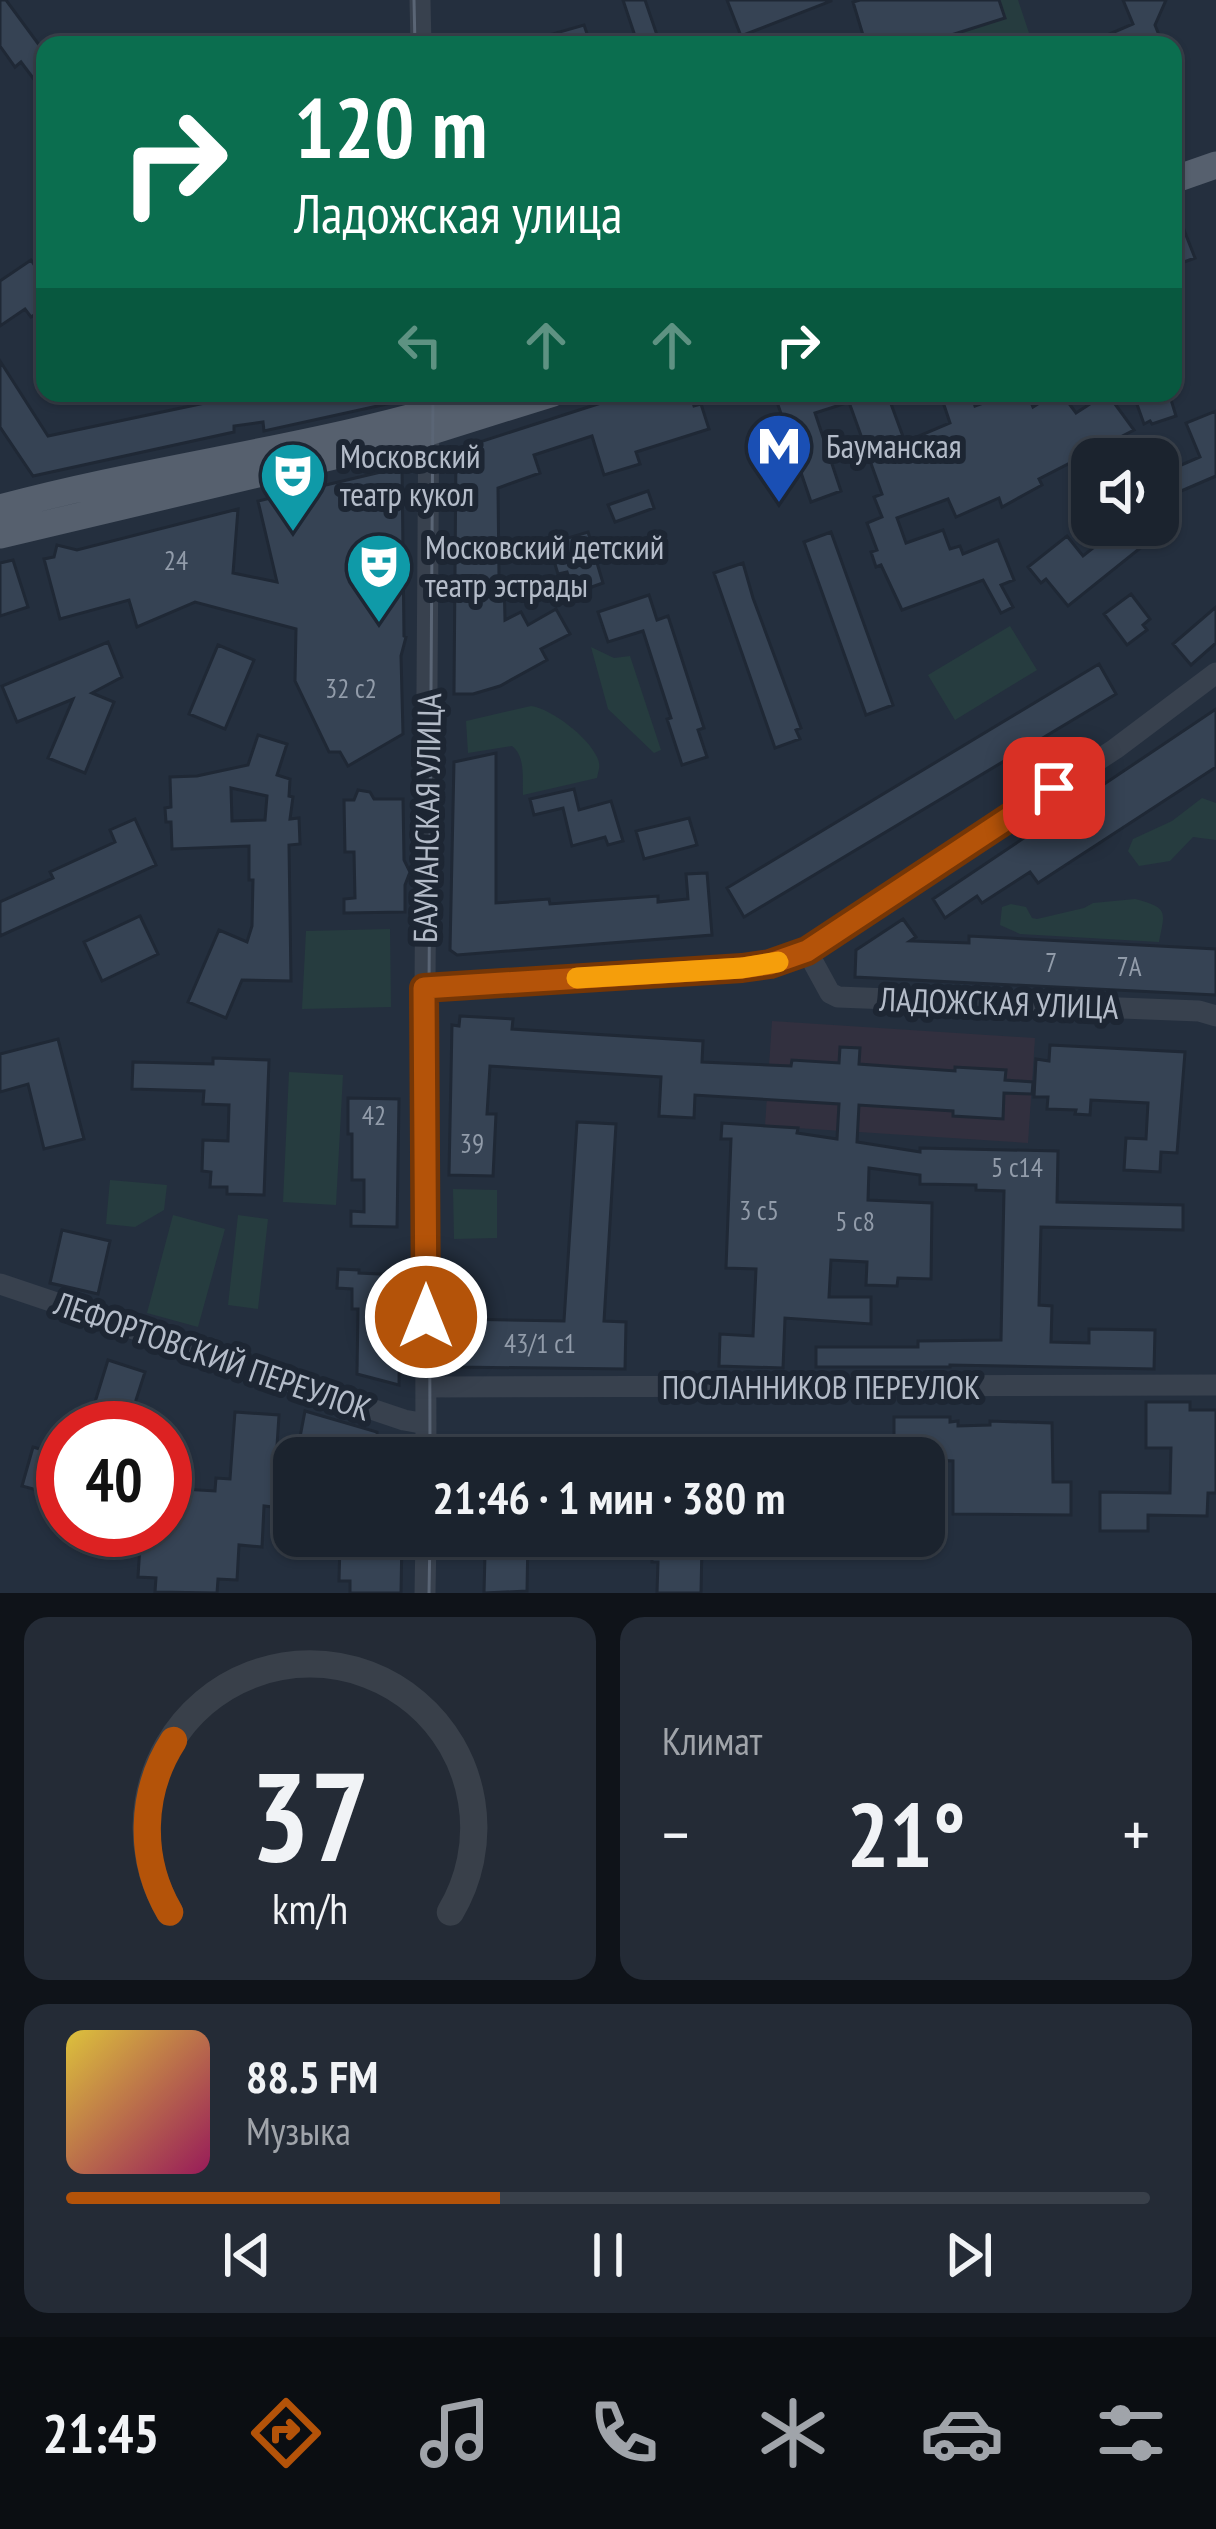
<!DOCTYPE html>
<html lang="ru">
<meta charset="utf-8">
<style>
body{margin:0;font-family:"PT Sans Narrow",sans-serif;background:#242b36;color:#f1f3f6;height:100vh;display:flex;flex-direction:column;font-size:45px;white-space:nowrap}
*{box-sizing:border-box;margin:0}
p{font-size:39px;color:#a0a4aa}
.icon{flex:none;width:66px;height:66px;fill:none;stroke:currentColor;stroke-width:2;stroke-linecap:round;stroke-linejoin:round}
.map{position:relative;height:1593px;overflow:hidden}
.drawer{display:flex;flex-direction:column;gap:24px;padding:24px;background:#0f1319;flex:1}
.drawer>*{flex:none}
.banner{position:absolute;left:36px;top:36px;width:1146px;height:366px;border-radius:24px;box-shadow:0 3px 9px #0004,0 0 0 3px #39404a;background:#0b6e4f;color:#fff;overflow:hidden}
.buttons{position:absolute;left:1071px;top:438px;display:grid;gap:24px}
.buttons a{display:grid;place-items:center;width:108px;height:108px;border-radius:24px;background:#1b232e;box-shadow:0 3px 9px #0004,0 0 0 3px #39404a;font-size:60px}
.speed{position:absolute;left:36px;top:1401px;display:flex;gap:24px;font-size:60px;font-weight:700;text-align:center}
.speed>*{display:grid;place-content:center;width:156px;height:156px;border-radius:50%;background:#1b232e;box-shadow:0 3px 9px #0004,0 0 0 3px #39404a;line-height:1}
.speed .limit{border:18px solid #d22;background:#fff;color:#111}
.pin{position:absolute;display:grid;place-items:center;width:102px;height:102px;color:#fff;margin:-51px;border-radius:24px;box-shadow:0 6px 18px #0006}
.me{position:absolute;width:132px;margin:-66px;rotate:0deg;stroke-linejoin:round;filter:drop-shadow(0 0 9px #0008)}
.turn{display:flex;align-items:center;gap:42px;height:252px;padding:0 60px;font-size:54px}
.turn .icon{width:156px;height:156px;stroke-width:2.5}
.turn b{display:block;font-size:84px;line-height:102px}
.lanes{display:flex;align-items:center;height:114px;padding:0 60px;background:#0003;justify-content:center;gap:60px;direction:ltr}
.lanes .off{opacity:.35}
.big{font-size:90px;font-weight:700;line-height:1.1}
.drawer .card{flex:1;display:flex;flex-direction:column;justify-content:center;gap:18px;min-width:0;padding:0 42px;border-radius:24px;background:#242b36}
.drawer .dial{align-items:center;gap:0}
.dial svg{height:312px;overflow:visible;fill:none;stroke:#39404a;stroke-width:7;stroke-linecap:round;text-anchor:middle}
.dial text{fill:#f1f3f6;stroke:none}
.song{display:flex;align-items:center;gap:36px}
.cover{width:144px;height:144px;border-radius:18px;background:linear-gradient(135deg,hsl(50 70% 55%),hsl(330 70% 35%))}
.played{height:12px;border-radius:6px;background:linear-gradient(90deg,#b45309 40%,#39404a 40%)}
.keys{display:flex;justify-content:space-around;direction:ltr}
.heat{display:flex;justify-content:space-between;align-items:center;font-size:66px;direction:ltr}
.drawer .tiles{flex:1;display:grid;gap:24px;grid-template-columns:1fr 1fr}
.card:last-child{grid-column:span 2}
.trip{position:absolute;left:273px;top:1437px;width:672px;height:120px;border-radius:24px;background:#1b232e;box-shadow:0 3px 9px #0004,0 0 0 3px #39404a;font-weight:700;line-height:120px;text-align:center}
.tabs{display:flex;height:192px;justify-content:space-around;align-items:center;background:#0b0e12;color:#a0a4aa}
.tabs .icon{width:84px;height:84px}
.tabs .active{color:#b45309}
.tabs b{font-size:54px;color:#f1f3f6}
.map>svg:first-child{display:block}
.medical{fill:#32303f}
.green{fill:#263c3f}
.building{fill:#364354;stroke:#1f2835;stroke-width:3;fill-rule:evenodd}
.lines{fill:none;stroke-linecap:round;stroke-linejoin:round}
.minor{stroke:#38414e;stroke-width:21}
.major{stroke:#56606e;stroke-width:27}
.tram{stroke:#5a6575;stroke-width:3}
.route-casing{stroke:#753606;stroke-width:30}
.route{stroke:#b45309;stroke-width:21}
.slow{stroke:#f59e0b;stroke-width:21}
.labels{text-anchor:middle;stroke-width:12;stroke-linejoin:round;paint-order:stroke}
.number-label{font-size:27px;fill:#929caa}
.poi-label{font-size:33px;fill:#b4bcc9;stroke:#1d2633;text-anchor:start}
.street-label{font-size:33px;fill:#b4bcc9;stroke:#1d2633}
</style>
<div class="map">
<svg width="1216" height="1593" viewBox="0 0 1216 1593">
<rect width="100%" height="100%" fill="#242f3e"/>
<path class="medical" d="M772,1021L1035,1038L1028,1143L765,1126Z"/>
<path class="green" d="M860,0H1018L1033,45H866L853,2Z
M1010,626L1037,670L955,720L928,675Z
M591,647L614,658L630,656L661,750L654,753L608,709Z
M531,706C552,709 588,737 597,757C601,766 599,768 597,778L523,795C522,778 526,757 512,746L468,753L466,721Z
M1202,798L1216,803V840L1193,837L1170,861L1139,866L1128,851L1133,839L1172,821Z
M1135,899C1169,908 1165,911 1159,942L1020,934L1000,925L1002,907L1011,904L1026,907L1032,918L1037,919L1084,908L1093,903Z
M390,929L391,1007L302,1009L306,931Z
M289,1072L343,1075L336,1205L283,1202Z
M110,1180L167,1185L164,1210L135,1227L106,1224Z
M453,1189L497,1190V1238L454,1239Z
M173,1215L225,1229L198,1327L147,1313Z
M238,1215L268,1219L258,1309L228,1305Z"/>
<path class="building" d="M0,0H6L45,53V94L21,62L15,67L0,46Z
M623,0H645L658,38L638,45Z
M727,0H831V1L741,36Z
M860,0H999L1005,18L926,43L924,35L892,45H866L853,2Z
M1123,0H1166L1155,25L1163,45H1084L1133,24Z
M584,25L591,45H529L528,41Z
M1173,202L1195,258L1173,266Z
M31,260L45,281V308L31,317L25,309L0,326V281Z
M0,361L48,436L205,403L206,393H414V398L264,431L263,422L234,426V432L33,476L0,427Z
M632,393H690L694,406L701,404L709,429L636,452L640,464L604,475L592,436L534,455L540,473L498,488L499,577L504,578L505,620L521,612L528,625L556,609L570,634L541,649L547,660L500,686L473,694H454L456,452L461,448Z
M783,393H887L905,442L950,423L940,393H971L975,406L1011,393H1027L1033,407L1055,393L1062,394L1076,413L1107,393L1134,430L1039,479L1042,485L1002,507L999,498L956,517L948,499L897,518L906,543L943,530L950,549L960,546L963,554L998,540L1014,580L1001,585L1013,607L1001,613L983,580L902,610L881,565L876,567L871,552L877,550L867,523L882,517L874,497L882,494L849,402L815,413L841,491L811,502L775,396Z
M1133,393H1169L1176,416L1152,424L1150,421L1144,424Z
M1216,411V476L1158,501V475L1200,457L1186,423Z
M402,467L404,636L406,637L401,656L403,734L348,766L340,752H329L295,681L296,629L195,602L137,627L129,600L60,619L44,559L54,557L57,545L77,550L238,509L233,573L277,582L258,501Z
M648,491L654,508L615,522L608,505Z
M1122,525H1169L1068,606L1046,579L1041,583L1028,567L1067,536L1083,556Z
M588,532L594,551L599,549L602,561L597,563L603,583L586,589L584,584L572,587L567,572L558,574L554,561L563,559L558,541Z
M831,532L893,705L866,715L804,542Z
M13,560L28,607L0,616V563Z
M743,563L753,598L801,728L796,730L800,739L775,748L714,573Z
M1131,594L1150,619L1143,625L1147,630L1127,645L1104,614Z
M649,595L657,620L668,616L704,728L698,730L707,757L682,765L667,719L671,718L643,631L608,642L598,612Z
M1216,607V643L1191,665L1173,644Z
M108,642L122,677L92,693L114,702L85,773L48,758L73,699L17,722L2,686Z
M218,645L254,660L225,729L189,714Z
M1099,664L1116,694L744,917L727,888Z
M1216,709V767L1038,883L1030,872L982,903L977,896L945,918L933,899Z
M258,735L287,744L277,775L290,779L289,796L293,797L290,819L299,818L300,844L289,845L291,981L242,980L226,1018L188,1002L219,930L247,942L252,926L253,880H249V846L172,849L171,822H166L165,808L171,807L170,777L197,776L248,765ZM231,788L267,796L265,820L232,821Z
M496,753V903L549,899L550,904L658,896V902L688,899L686,874L707,873L712,935L457,955L450,950L454,762Z
M574,789L579,810L611,801L623,841L608,845L605,837L572,846L563,808L534,815L530,799Z
M358,790L370,792L374,799H403L404,860L410,872L405,885V912L344,913V899L355,898L354,852H345L344,800H354Z
M689,818L697,845L644,859L636,831Z
M135,819L156,865L0,936V902L53,878L50,872L115,842L110,830Z
M140,916L158,954L102,981L84,942Z
M903,919L916,937L910,941L969,943V936L1216,949V995L855,977L856,950Z
M460,1016L513,1019L512,1029L703,1041L702,1062L791,1066L792,1060L839,1063L840,1047L860,1048L859,1064L955,1071V1067L1006,1070L1005,1080L1033,1082L1032,1094L1004,1093L1003,1119L953,1116V1111L859,1105L857,1142L920,1152V1148L1058,1151L1057,1202L1183,1205V1230L1041,1227L1039,1305L1052,1306L1051,1342L1089,1343V1329L1155,1330L1154,1369L950,1365V1367H816V1347H918V1341L1001,1340L1004,1191L976,1190V1185L920,1184V1175L869,1168L868,1200L932,1203L931,1279L898,1278L897,1286L866,1285L867,1262L831,1260L829,1297H871V1324L785,1318L783,1368L719,1366L720,1334L753,1336L756,1269L726,1268L731,1139H721L722,1123L798,1128L797,1133L837,1139L839,1104L695,1095L694,1118L659,1116L661,1077L490,1066L487,1114H496L493,1176L449,1175L452,1025L459,1026Z
M58,1039L84,1139L44,1149L28,1084L0,1092V1054Z
M1050,1045L1185,1052L1177,1153L1161,1152L1160,1172L1124,1170L1126,1138L1146,1139L1148,1103L1091,1100L1090,1115L1075,1114L1076,1110L1047,1109L1048,1097H1034L1036,1059L1049,1061Z
M213,1058L269,1060L264,1195L227,1194V1187H210L211,1172L202,1171L203,1140L228,1141L229,1105L203,1104L204,1091L132,1089L133,1062L213,1064Z
M348,1098L399,1099L397,1227L351,1226V1211L364,1212V1180H352V1134H348Z
M577,1122L616,1124L604,1321L626,1322L625,1369L455,1367V1319L564,1321Z
M62,1230L110,1241L98,1294L50,1283Z
M338,1269L359,1270V1273L400,1275L399,1385L357,1374L358,1309H352V1289L337,1288Z
M108,1360L145,1372L127,1428H87Z
M1146,1402H1190V1410H1216V1493H1208L1207,1516L1148,1515V1531H1100V1492L1170,1493L1171,1448H1146Z
M305,1411L377,1432V1442H404V1458H339L319,1452L318,1458H296Z
M235,1412L279,1415L273,1507L264,1506L262,1547L239,1545L237,1580L218,1579L217,1593L155,1592L156,1578L138,1577L141,1530H165V1488L215,1491L216,1478L230,1479Z
M894,1417H950V1422L958,1421V1426L990,1425V1421L1052,1423L1053,1482H1071V1515L953,1514V1461L894,1458Z
M33,1447L63,1456V1485L47,1481L44,1492L22,1486Z
M348,1536H402L401,1593H350V1581H339L340,1544H348Z
M494,1536H528L527,1591L484,1593L485,1554L494,1555Z
M652,1544H702L701,1593H657L658,1562H652Z"/>
<g class="lines">
<path class="minor" d="M420,0L421,45
M807,951L830,993L838,997L1199,1011L1216,1016
M425,988L742,968L770,964L807,951L1115,749L1216,673
M0,1284L404,1420L426,1424
M426,1387L1216,1385
M426,1458L425,988L429,393
M425,1593L426,1536"/>
<path class="major" d="M1173,180L1216,165
M0,508C163,464 332,447 493,393
M0,535L406,439L553,393"/>
<path class="tram" d="M414,0L415,45
M430,1458L429,987L433,393
M429,1593L430,1536"/>
</g>
<g class="lines">
<defs>
<path id="route" d="M426,1317L424,988L742,968L770,964L807,951L1054,788"/>
</defs>
<use href="#route" class="route-casing"/>
<use href="#route" class="route"/>
<path class="slow" d="M577,978L742,968L778,962"/>
</g>
<defs>
<symbol id="metro-pin" viewBox="-11 -11 22 30"><path d="M0 17L-7.5 6A9.5 9.5 0 1 1 7.5 6Z" fill="#1a4fb4" stroke="#1d2633"/><path d="M-5.5 5V-5H-3L0 0L3-5H5.5V5H3V-.5L0 4L-3-.5V5Z" fill="#fff"/></symbol>
<symbol id="theatre-pin" viewBox="-11 -11 22 30"><path d="M0 17L-7.5 6A9.5 9.5 0 1 1 7.5 6Z" fill="#0f9aa8" stroke="#1d2633"/><path d="M-5-5.5Q0-4 5-5.5V0Q5 5 0 6Q-5 5-5 0ZM-3.3-2.5H-1v1.5H-3.3ZM1-2.5H3.3v1.5H1ZM-2.8 1Q0 5.5 2.8 1Z" fill="#fff"/></symbol>
</defs>
<g fill-rule="evenodd">
<use href="#metro-pin" x="741" y="408" width="76" height="104"/>
<use href="#theatre-pin" x="255" y="437" width="76" height="104"/>
<use href="#theatre-pin" x="341" y="528" width="76" height="104"/>
</g>
<g class="labels">
<g class="number-label">
<text x="176" y="570">24</text>
<text x="351" y="698">32 с2</text>
<text x="1051" y="972">7</text>
<text x="1129" y="976">7А</text>
<text x="374" y="1125">42</text>
<text x="472" y="1153">39</text>
<text x="1017" y="1177">5 с14</text>
<text x="759" y="1220">3 с5</text>
<text x="855" y="1231">5 с8</text>
<text x="540" y="1353">43/1 с1</text>
</g>
<g class="poi-label">
<text x="826" y="458">Бауманская</text>
<text x="340" y="468">Московский<tspan x="340" dy="38">театр кукол</tspan></text>
<text x="425" y="559">Московский детский<tspan x="425" dy="38">театр эстрады</tspan></text>
</g>
<g class="street-label">
<text transform="translate(427 818) rotate(-89)" y="12">БАУМАНСКАЯ УЛИЦА</text>
<text transform="translate(999 1003) rotate(2)" y="12">ЛАДОЖСКАЯ УЛИЦА</text>
<text transform="translate(213 1356) rotate(19)" y="12">ЛЕФОРТОВСКИЙ ПЕРЕУЛОК</text>
<text x="821" y="1399">ПОСЛАННИКОВ ПЕРЕУЛОК</text>
</g>
</g>
</svg>
<div class="buttons">
<a><svg class="icon" aria-label="sound" viewBox="0 0 24 24"><path d="M4 9h4l5-4v14l-5-4H4zM17 9q2 3 0 6"/></svg></a>
</div>
<div class="speed"><div class="limit">40</div></div>
<div class="pin" style="left:1054px;top:788px;background:#d93025"><svg class="icon" aria-label="arrive" viewBox="0 0 24 24"><path d="M6 21V4h12l-3 4 3 4H6"/></svg></div>
<svg class="me" style="left:426px;top:1317px" viewBox="-20 -20 40 40"><circle r="17" fill="#b45309" stroke="#fff" stroke-width="3"/><path d="M0-11L8 9 0 5-8 9z" fill="#fff"/></svg>
<div class="trip">21:46 · 1 мин · 380 m</div>
<div class="banner">
<div class="turn"><svg class="icon" aria-label="right" viewBox="0 0 24 24"><path d="M7 20v-9h11M14 6l5 5-5 5"/></svg><div><b>120 m</b>Ладожская улица</div></div>
<div class="lanes"><svg class="icon off" aria-label="left" viewBox="0 0 24 24"><path d="M17 20v-9H6M10 6l-5 5 5 5"/></svg><svg class="icon off" aria-label="ahead" viewBox="0 0 24 24"><path d="M12 20V5M6 11l6-6 6 6"/></svg><svg class="icon off" aria-label="ahead" viewBox="0 0 24 24"><path d="M12 20V5M6 11l6-6 6 6"/></svg><svg class="icon" aria-label="right" viewBox="0 0 24 24"><path d="M7 20v-9h11M14 6l5 5-5 5"/></svg></div>
</div>
</div>
<section class="drawer">
<div class="tiles">
<div class="card dial"><svg viewBox="0 0 100 80">
<path d="M14 69A42 42 0 1 1 86 69"/>
<path d="M14 69A42 42 0 0 1 15 25" stroke="#b45309"/>
<text x="50" y="56" font-size="32" font-weight="700">37</text>
<text x="50" y="72" font-size="11">km/h</text>
</svg></div>
<div class="card"><p>Климат</p>
<div class="heat"><a>−</a><b class="big">21°</b><a>+</a></div>
</div>
<div class="card">
<div class="song"><i class="cover"></i><div><b>88.5 FM</b><p>Музыка</p></div></div>
<div class="played"></div>
<div class="keys"><svg class="icon" aria-label="previous" viewBox="0 0 24 24"><path d="M18 5L8 12l10 7zM5 5v14"/></svg><svg class="icon" aria-label="pause" viewBox="0 0 24 24"><path d="M8 5v14M16 5v14"/></svg><svg class="icon" aria-label="next" viewBox="0 0 24 24"><path d="M6 5l10 7-10 7zM19 5v14"/></svg></div>
</div>
</div>
</section>
<nav class="tabs">
<b>21:45</b>
<svg class="icon active" aria-label="directions" viewBox="0 0 24 24"><path d="M12 3l9 9-9 9-9-9zM9 14v-3h6M13 9l2 2-2 2"/></svg>
<svg class="icon" aria-label="music" viewBox="0 0 24 24"><path d="M9 18V5l10-2v13"/><circle cx="6" cy="18" r="3"/><circle cx="16" cy="16" r="3"/></svg>
<svg class="icon" aria-label="phone" viewBox="0 0 24 24"><path d="M5 4h4l2 5-3 2q2 4 5 5l2-3 5 2v4C11 20 4 13 5 4z"/></svg>
<svg class="icon" aria-label="climate" viewBox="0 0 24 24"><path d="M12 3v18M4 7l16 10M4 17L20 7"/></svg>
<svg class="icon" aria-label="car" viewBox="0 0 24 24"><path d="M5 17H2v-5l4-1 3-4h7l3 4 3 1v5h-3M9 17h6M6 11h13"/><circle cx="7" cy="17" r="2"/><circle cx="17" cy="17" r="2"/></svg>
<svg class="icon" aria-label="filters" viewBox="0 0 24 24"><path d="M4 7h16M4 17h16"/><circle cx="9" cy="7" r="2"/><circle cx="15" cy="17" r="2"/></svg>
</nav>
